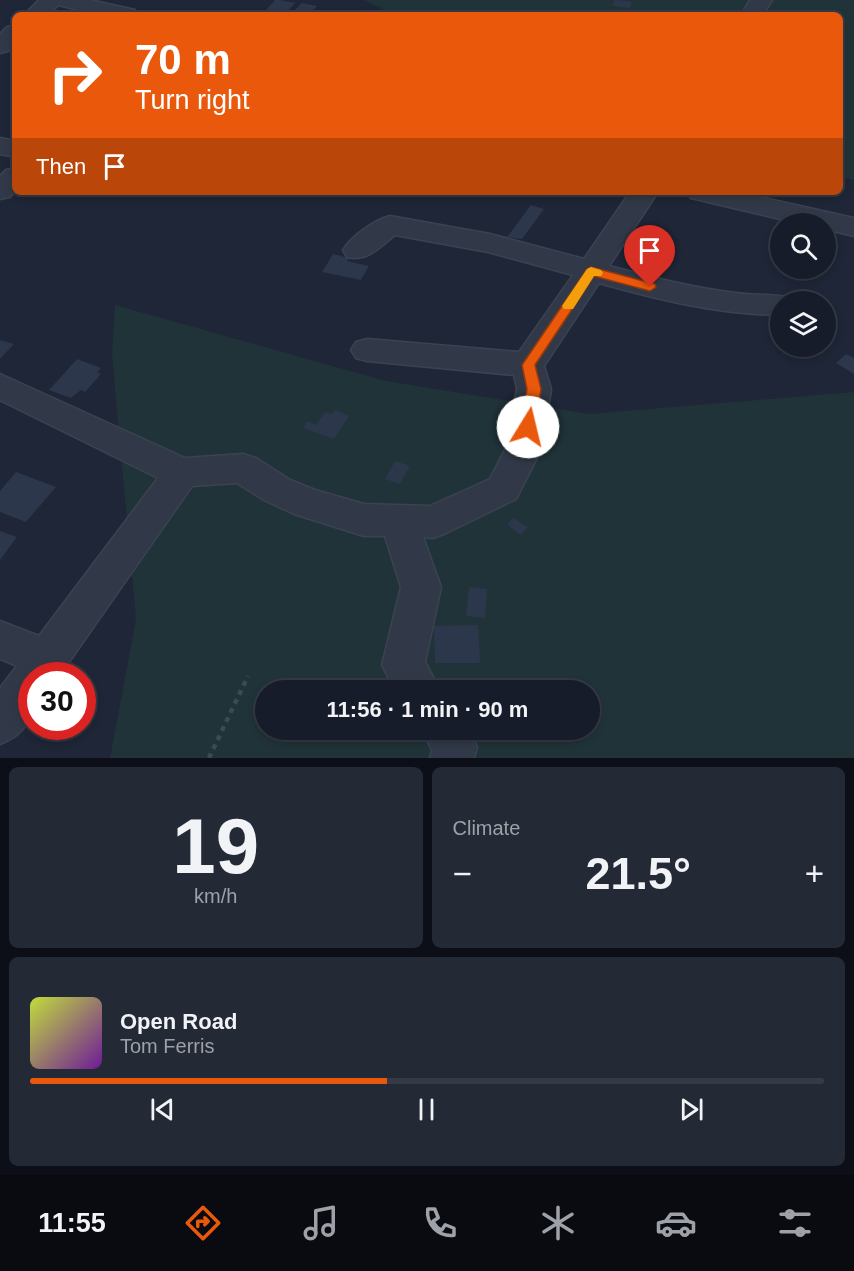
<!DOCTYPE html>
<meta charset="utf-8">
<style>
body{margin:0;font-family:Helvetica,sans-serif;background:#232935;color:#f1f3f6;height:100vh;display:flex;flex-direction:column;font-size:22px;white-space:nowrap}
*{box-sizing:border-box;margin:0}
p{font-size:20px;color:#9ea1a8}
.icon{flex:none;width:33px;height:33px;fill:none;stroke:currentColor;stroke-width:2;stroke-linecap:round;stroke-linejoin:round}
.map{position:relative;height:758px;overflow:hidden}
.details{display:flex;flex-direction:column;gap:9px;padding:9px;background:#0c0f17;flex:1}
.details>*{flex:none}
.top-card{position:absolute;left:12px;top:12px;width:831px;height:183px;border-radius:9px;box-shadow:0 3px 9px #0003,0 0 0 2px #353a46;background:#ea580c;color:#fff;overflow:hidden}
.fabs{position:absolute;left:770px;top:213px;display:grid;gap:12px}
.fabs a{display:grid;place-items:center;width:66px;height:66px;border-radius:50%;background:#161c29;box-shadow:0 3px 9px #0003,0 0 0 2px #353a46;font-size:30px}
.speed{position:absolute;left:18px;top:662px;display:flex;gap:12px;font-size:30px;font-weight:700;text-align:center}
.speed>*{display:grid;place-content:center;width:78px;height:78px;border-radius:50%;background:#161c29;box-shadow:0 3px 9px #0003,0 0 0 2px #353a46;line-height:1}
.speed .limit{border:9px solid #d22;background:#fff;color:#111}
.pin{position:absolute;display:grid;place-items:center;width:51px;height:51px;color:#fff;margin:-62px -26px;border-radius:50% 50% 50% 0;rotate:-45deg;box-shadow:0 0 6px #0007}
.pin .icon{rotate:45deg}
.me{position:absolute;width:66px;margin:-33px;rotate:9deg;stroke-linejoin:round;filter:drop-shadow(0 0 4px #0008)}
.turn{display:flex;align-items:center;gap:21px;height:126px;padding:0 24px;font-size:27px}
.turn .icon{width:78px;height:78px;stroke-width:2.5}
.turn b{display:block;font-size:42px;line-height:51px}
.then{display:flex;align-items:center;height:57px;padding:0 24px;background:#0003;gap:12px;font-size:22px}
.big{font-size:45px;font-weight:800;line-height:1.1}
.details .tile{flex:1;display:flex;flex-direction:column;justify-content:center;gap:9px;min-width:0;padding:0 21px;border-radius:9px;background:#232935}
.details .dial{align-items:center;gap:0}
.dial b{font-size:78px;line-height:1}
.song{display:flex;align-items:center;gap:18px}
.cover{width:72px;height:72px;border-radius:9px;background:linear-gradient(135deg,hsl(70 70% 55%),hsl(280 70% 35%))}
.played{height:6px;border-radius:3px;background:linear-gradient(90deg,#ea580c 45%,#353a46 45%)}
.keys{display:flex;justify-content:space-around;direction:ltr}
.heat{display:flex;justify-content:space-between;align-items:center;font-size:33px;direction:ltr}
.details .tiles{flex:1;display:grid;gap:9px;grid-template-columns:1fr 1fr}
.tile:last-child{grid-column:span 2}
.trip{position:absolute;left:255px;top:680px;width:345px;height:60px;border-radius:30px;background:#161c29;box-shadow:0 3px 9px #0003,0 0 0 2px #353a46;font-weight:800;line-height:60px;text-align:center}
.menu{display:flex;height:96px;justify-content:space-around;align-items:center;background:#090b10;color:#9ea1a8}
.menu .icon{width:42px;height:42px}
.menu .active{color:#ea580c}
.menu b{font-size:27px;color:#f1f3f6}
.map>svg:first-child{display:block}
.green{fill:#203338;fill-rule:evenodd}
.building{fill:#2c374c}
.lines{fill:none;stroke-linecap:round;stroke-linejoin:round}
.minor-casing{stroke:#3b4251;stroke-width:3}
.path{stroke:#384d51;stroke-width:4.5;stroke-dasharray:5 5;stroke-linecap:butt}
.minor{fill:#313948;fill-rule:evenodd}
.route{fill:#ea580c;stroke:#983908;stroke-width:1.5}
.slow{fill:#f59e0b}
</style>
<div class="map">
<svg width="854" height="758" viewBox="0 0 854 758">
<rect width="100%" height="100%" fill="#1e2637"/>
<path class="green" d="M364,0H854V180L840,177V15H395Z
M115,305L386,381L590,414L854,392V758H110L136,619L112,354ZM266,690H590V729H266Z"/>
<path class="building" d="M275,0H280L295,3L286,13L266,10Z
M615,0H616L632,2L630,8L612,6Z
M302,3L317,6L308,15L293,12Z
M531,205L544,209L522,239L507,237Z
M333,254L349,258L347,261L369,266L361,280L322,272Z
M0,340L14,344L0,359Z
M846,354L854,358V374L836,363Z
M77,359L101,368L97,372L101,374L85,392L81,390L71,398L49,390Z
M335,410L349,416L334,439L303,428L307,421L316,425L325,412L332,414Z
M395,461L410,466L400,484L385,479Z
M16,472L56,487L26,522L0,512V491Z
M513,518L528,527L521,535L507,525Z
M0,531L17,537L0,560Z
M469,587L487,589L485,618L466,616Z
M478,625L480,663H435L434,626Z"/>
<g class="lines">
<defs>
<path id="minor" d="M39,0H90L135,10L138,15H99L58,5L48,15H24Z
M750,0H772L763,15H741Z
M15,25V44L8,51L0,53V34L7,27Z
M0,138L15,141V157L0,154Z
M15,168V191L10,197L0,199V176L6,170Z
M630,192H658L609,266C651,277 693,288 736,293C754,296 773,293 791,298L793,302H780V315C716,314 660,300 599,283L544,366L551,389L543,446L516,499L446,533L433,538L423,537L441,587L425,662L440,690H395L382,665L401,587L385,536H364L294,514L264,500L237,483L192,486L60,675H32C32,708 36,730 0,744V688L17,666L0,659V621L39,636L158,478L0,400V374L185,458L243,454L256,458L290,480L315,490L364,504L430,506L490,479L507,446L517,389L514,375L367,361L356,358L351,350L356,342L367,339L519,352L573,275L488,252L395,235C380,247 367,262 347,257L343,250C352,236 374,220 390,216L490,234L584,259Z
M687,192H737L854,218V236L825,229V224H801L691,198Z
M422,729H469L477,747L474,758H430L432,750Z"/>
</defs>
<use href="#minor" class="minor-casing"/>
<path class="path" d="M209,758L248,676"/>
<use href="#minor" class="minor"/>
</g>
<path class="route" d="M591,267L655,284L656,287L650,291L594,276L535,365L541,389L535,427L528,433L523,431L521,427L527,389L522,365L587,269Z"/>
<path class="slow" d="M591,267L601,270L603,273L601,276H594L573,309H564L562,306L564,303L587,269Z"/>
</svg>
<div class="fabs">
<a><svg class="icon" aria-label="search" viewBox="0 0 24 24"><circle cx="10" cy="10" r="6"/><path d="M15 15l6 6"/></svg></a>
<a><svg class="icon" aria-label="layers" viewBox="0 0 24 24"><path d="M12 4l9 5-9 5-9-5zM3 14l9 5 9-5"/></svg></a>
</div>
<div class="speed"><div class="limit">30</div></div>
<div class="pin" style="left:650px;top:287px;background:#d93025"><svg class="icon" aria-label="arrive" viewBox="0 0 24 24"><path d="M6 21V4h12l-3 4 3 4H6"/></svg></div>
<svg class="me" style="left:528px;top:427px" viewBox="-20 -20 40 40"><circle r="19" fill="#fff"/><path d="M0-13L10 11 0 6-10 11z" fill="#ea580c"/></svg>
<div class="trip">11:56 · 1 min · 90 m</div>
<div class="top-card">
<div class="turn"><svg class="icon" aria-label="right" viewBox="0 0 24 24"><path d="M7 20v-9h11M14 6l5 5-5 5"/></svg><div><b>70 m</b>Turn right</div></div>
<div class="then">Then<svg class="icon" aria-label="arrive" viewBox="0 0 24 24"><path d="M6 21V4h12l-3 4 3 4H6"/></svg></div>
</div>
</div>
<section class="details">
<div class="tiles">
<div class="tile dial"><b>19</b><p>km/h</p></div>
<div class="tile"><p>Climate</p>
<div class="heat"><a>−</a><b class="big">21.5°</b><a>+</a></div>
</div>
<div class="tile">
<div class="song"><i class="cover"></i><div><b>Open Road</b><p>Tom Ferris</p></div></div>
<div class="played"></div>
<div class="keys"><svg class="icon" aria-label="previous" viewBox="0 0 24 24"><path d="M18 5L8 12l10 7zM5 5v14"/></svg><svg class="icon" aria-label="pause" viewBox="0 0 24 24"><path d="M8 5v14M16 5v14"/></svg><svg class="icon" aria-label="next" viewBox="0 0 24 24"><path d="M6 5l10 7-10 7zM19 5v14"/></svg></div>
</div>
</div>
</section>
<nav class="menu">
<b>11:55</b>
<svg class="icon active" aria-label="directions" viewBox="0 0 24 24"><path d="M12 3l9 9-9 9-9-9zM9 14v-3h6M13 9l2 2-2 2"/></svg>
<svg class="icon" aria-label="music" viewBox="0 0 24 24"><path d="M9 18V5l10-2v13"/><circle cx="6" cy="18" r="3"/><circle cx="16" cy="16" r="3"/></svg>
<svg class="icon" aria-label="phone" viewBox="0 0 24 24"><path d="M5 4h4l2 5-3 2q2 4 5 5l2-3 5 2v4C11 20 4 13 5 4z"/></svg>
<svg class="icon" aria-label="climate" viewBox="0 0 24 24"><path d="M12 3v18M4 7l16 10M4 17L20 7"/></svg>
<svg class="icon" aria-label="car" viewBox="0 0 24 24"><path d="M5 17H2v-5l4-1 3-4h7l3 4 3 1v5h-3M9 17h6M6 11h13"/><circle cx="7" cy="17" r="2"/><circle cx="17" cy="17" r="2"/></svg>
<svg class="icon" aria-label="filters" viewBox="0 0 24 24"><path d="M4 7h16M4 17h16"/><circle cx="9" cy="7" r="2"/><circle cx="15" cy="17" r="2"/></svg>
</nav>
